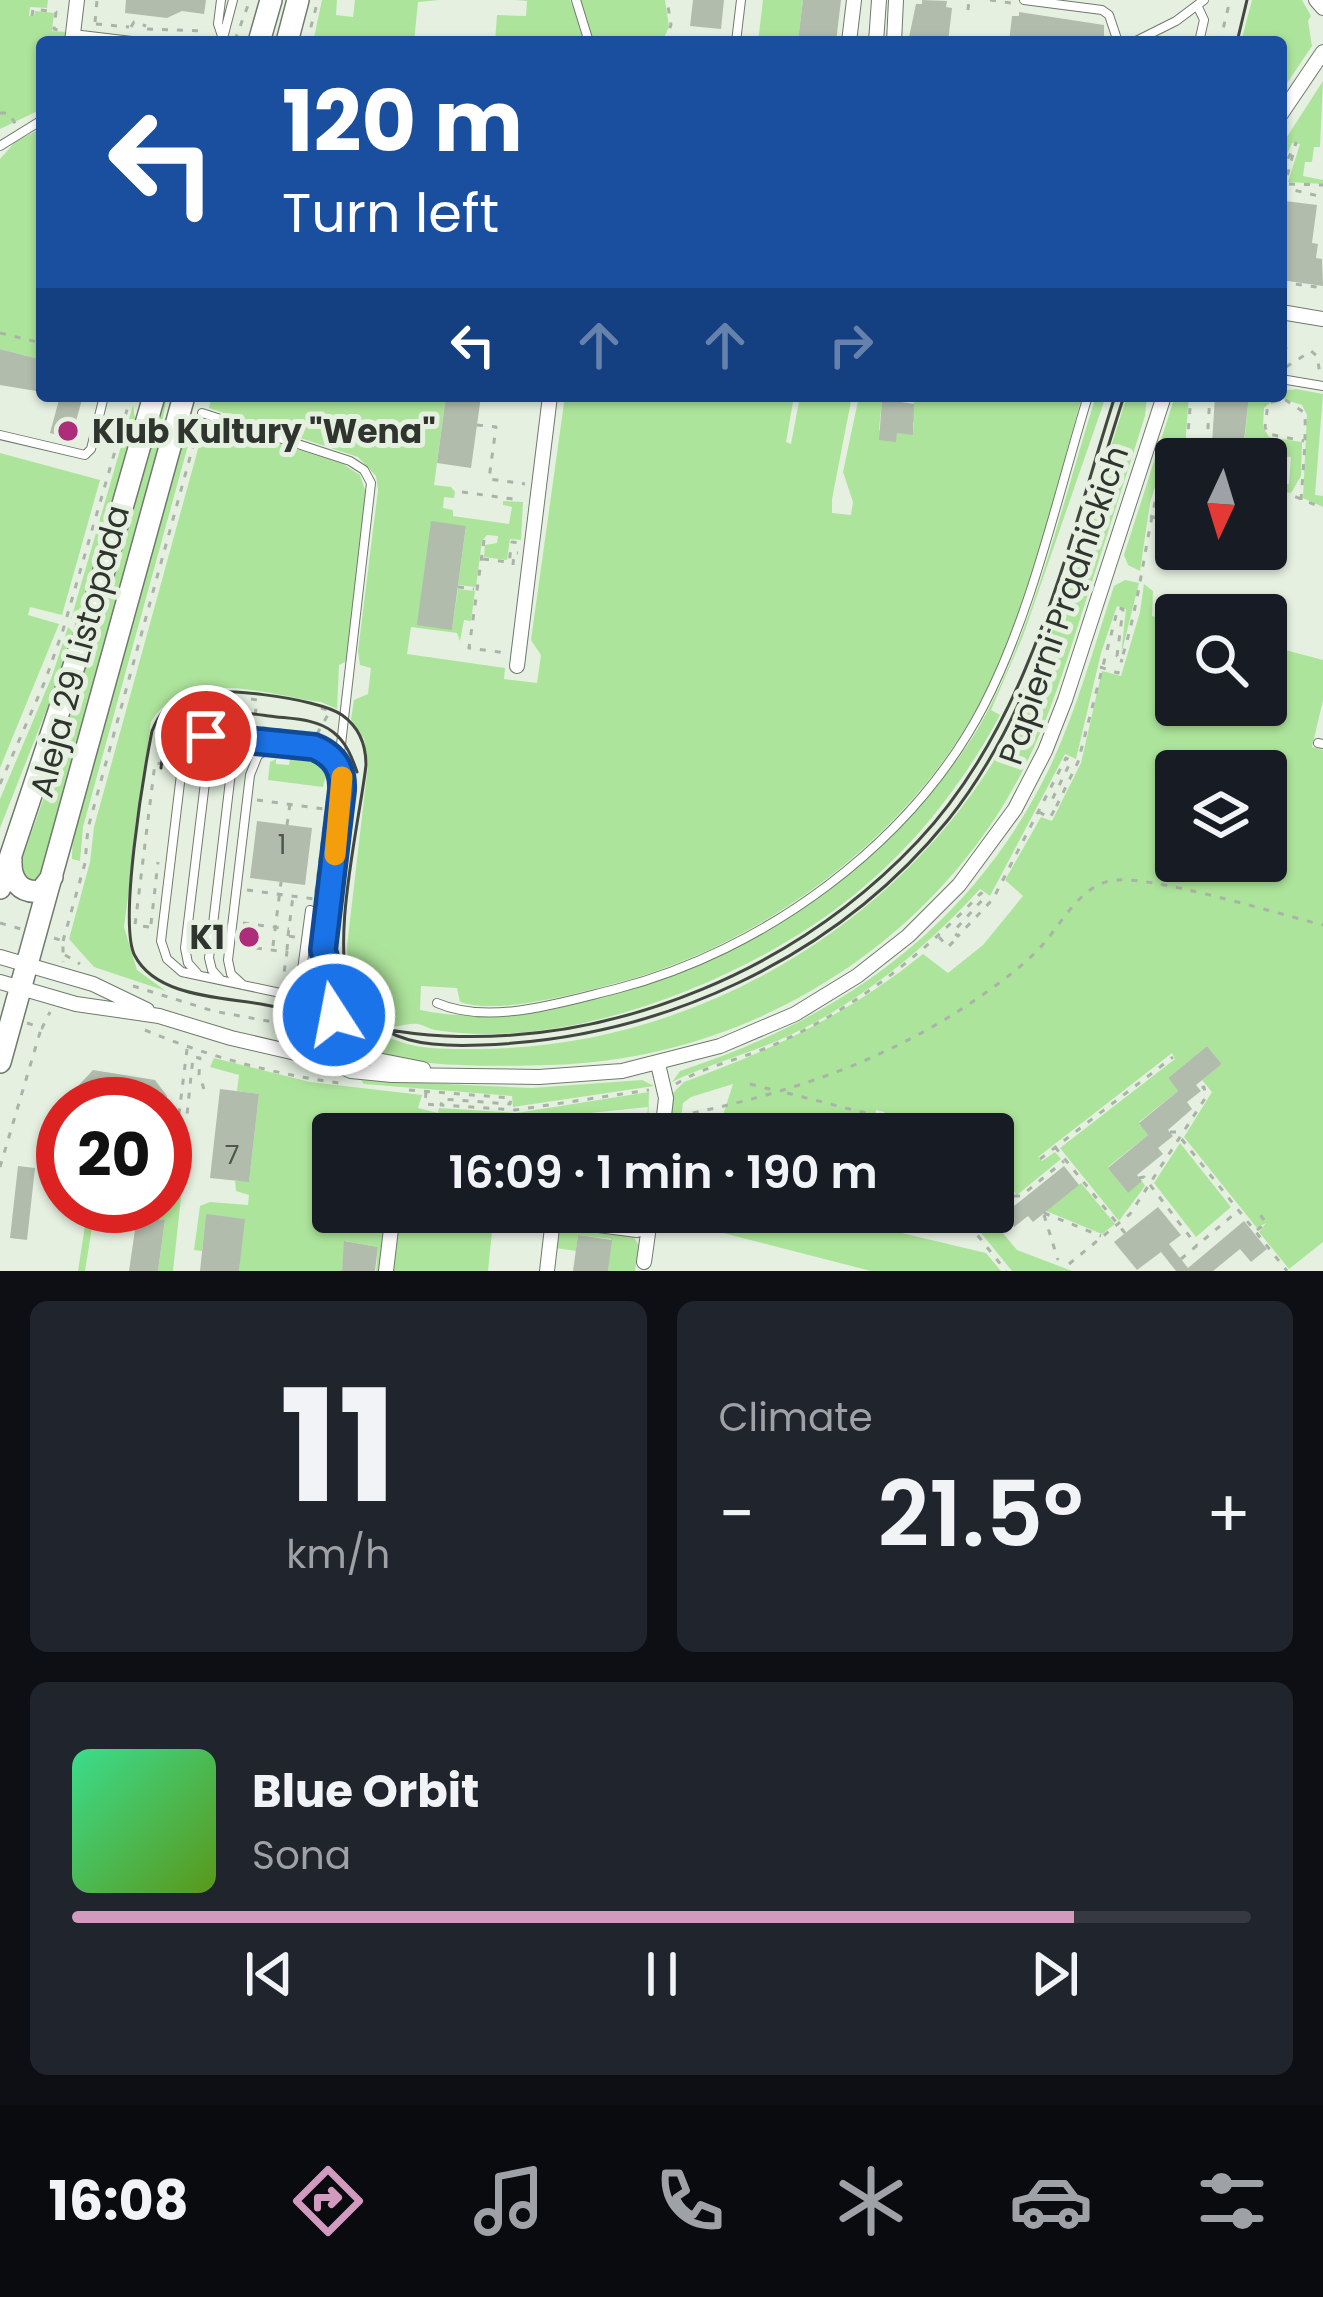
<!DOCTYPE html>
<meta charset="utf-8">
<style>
body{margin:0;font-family:Poppins,sans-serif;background:#20242c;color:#f1f3f6;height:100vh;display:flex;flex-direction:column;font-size:45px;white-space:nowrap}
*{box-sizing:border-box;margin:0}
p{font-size:39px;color:#9ea1a6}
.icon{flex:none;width:66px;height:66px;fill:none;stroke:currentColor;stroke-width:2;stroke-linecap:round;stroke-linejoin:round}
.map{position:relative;height:1271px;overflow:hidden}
.details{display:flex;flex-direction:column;gap:30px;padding:30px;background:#0d0f14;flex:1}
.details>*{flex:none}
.guide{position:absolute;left:36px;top:36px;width:1251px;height:366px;border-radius:12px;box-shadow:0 3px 9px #0004;background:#1a4fa0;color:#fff;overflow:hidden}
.needle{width:78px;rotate:184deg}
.fabs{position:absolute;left:1155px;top:438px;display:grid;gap:24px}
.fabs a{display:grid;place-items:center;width:132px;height:132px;border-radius:12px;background:#171b24;box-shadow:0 3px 9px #0004;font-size:60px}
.speed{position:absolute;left:36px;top:1077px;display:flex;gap:24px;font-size:60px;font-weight:700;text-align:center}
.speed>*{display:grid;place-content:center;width:156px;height:156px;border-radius:50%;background:#171b24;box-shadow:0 3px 9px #0004;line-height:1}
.speed .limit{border:18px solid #d22;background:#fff;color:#111}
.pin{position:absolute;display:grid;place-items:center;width:102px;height:102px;color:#fff;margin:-51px;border:6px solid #fff;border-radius:50%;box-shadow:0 3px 12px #0007}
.me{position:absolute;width:132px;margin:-66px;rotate:349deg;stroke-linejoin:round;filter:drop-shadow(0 0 9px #0008)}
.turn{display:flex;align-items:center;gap:42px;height:252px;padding:0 48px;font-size:54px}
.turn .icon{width:156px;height:156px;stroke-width:2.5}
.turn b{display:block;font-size:84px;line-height:102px}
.lanes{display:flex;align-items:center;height:114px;padding:0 48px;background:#0003;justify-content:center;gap:60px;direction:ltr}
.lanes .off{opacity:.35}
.big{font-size:90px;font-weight:600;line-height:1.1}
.details .card{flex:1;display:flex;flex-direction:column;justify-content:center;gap:18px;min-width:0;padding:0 42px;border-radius:18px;background:#20242c}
.details .dial{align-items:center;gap:0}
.dial b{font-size:156px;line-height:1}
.song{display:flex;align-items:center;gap:36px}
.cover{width:144px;height:144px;border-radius:18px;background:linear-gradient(135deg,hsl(150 70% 55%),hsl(90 70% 35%))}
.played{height:12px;border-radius:6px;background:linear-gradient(90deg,#d29abe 85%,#363941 85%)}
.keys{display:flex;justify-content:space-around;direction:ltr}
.heat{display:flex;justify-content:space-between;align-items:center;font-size:66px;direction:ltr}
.details .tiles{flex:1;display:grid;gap:30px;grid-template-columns:1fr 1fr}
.card:last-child{grid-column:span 2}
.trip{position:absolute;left:312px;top:1113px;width:702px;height:120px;border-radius:12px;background:#171b24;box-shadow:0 3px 9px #0004;font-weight:600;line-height:120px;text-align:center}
.dock{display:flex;height:192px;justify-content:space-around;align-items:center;background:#090b0e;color:#9ea1a6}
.dock .icon{width:84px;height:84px}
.dock .selected{color:#d29abe}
.dock b{font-size:54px;color:#f1f3f6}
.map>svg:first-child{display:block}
.green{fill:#ade49b;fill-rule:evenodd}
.building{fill:#b1bcad}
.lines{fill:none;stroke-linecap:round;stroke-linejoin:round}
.service-casing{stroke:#6f7a6c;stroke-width:10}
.minor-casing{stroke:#6f7a6c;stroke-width:16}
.primary-casing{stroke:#6f7a6c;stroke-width:24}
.path{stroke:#aab3a7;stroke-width:3;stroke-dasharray:6 9;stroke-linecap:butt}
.service{stroke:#fff;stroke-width:8}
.minor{stroke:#fff;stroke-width:14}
.primary{stroke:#fff;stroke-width:21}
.tram{stroke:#424740;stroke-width:3}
.route-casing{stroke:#114b97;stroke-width:30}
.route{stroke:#1a73e8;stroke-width:21}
.slow{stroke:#f59e0b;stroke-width:21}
.poi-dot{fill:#ad2d7a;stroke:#e5f0e1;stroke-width:4.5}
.labels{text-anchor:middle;stroke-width:10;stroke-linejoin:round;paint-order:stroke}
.number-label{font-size:27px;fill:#50564e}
.poi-label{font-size:33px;font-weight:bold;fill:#2f342e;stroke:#e5f0e1;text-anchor:start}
.street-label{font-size:33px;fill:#2f342e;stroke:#e5f0e1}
</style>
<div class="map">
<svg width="1323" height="1271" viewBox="0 0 1323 1271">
<rect width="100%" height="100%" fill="#e5f0e1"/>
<path class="green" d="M0,0H48L47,8L30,7L29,16H34L35,11L54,13L52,31L66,32L65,42H42V109L0,129Z
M322,0H337L336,15L353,17L355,0H440L418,2L414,42H313Z
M515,0H570L581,26L583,42H495L497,15L526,16L527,1Z
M580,0H665L669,27L662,42H594Z
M763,0H803L798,40L814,42H758Z
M1252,0H1302L1311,16L1308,21L1312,46L1281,92V42H1241Z
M1323,81L1320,147H1314L1312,162H1305L1303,176L1323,180V184L1288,182L1300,144L1292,143L1281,168V146Z
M42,128V360L0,349V159L15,142Z
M1296,389L1323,394L1315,495L1323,496V507L1303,498L1307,415L1302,405L1276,397L1264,408L1263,427L1269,437L1302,442L1301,476L1291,493L1277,490V484H1289L1291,457L1243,454L1249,396H1281V391Z
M163,396H167L154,468L40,879L29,880L21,873V862L59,755Z
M212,396H446L434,485L451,487L455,492L454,498L444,497L443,508L453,510V516L509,524L512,507L503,505V501L523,502L521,540L510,539L507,560L484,557L485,545L497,543L498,536L487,535L482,541L476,587L458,585L466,527L432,522L452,629L458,589L475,591L471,621L464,620L460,641L457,633L411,627L407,654L505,668L504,679L537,683L541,655L531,640L565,396H794L786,442L791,444L800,396H852L832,499V513L851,515L853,502L843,472L859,396H903L902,401L882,400L879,430L895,442L897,433L913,434L914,422L900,421L912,416L915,396H1082C1055,492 1024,623 977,708C904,841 759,947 613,984C574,994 498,1015 460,1002L457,988L421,986L420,1010C473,1021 530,1014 582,1001C702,972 800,919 889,834C921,803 954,769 977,730C1033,634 1062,503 1096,396H1106L1023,636L991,710L1000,715C960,790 905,858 836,909C733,985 566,1051 435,1030C429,1029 424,1025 418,1024C406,1022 395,1030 383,1025C354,1012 348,973 347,946L368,765L364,739L351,719L354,700L368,694L371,668L360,665L358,651L378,490L376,476L358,457L209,408Z
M1127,396H1147L1145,416C1124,483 1102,550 1081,616C1065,666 1050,716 1027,762C939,942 750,1060 550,1065C511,1066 411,1069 378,1051C363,1043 378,1049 367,1037C361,1031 351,1031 345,1025C366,1027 383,1037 404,1043C426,1050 453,1049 476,1049C698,1049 914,919 1016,722C1040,676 1054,626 1069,578C1088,517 1108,457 1127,396Z
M1175,396H1189L1184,459H1176V484L1169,503L1176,457L1165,454L1150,503L1140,571L1128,565L1124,555Z
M133,405L136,425L82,617L71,619Z
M192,419L195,420L83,827L80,861L72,859L73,827L171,469Z
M206,420L343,464L360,475L366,493L349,652L345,662L339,665L337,709L321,702C267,695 185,665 151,722L124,927L137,970L166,991L94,967L69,939L90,862L94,827Z
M0,453L100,480L62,615L30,607L28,615L59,624L0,768Z
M1125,580L1139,583L1121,655L1126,609L1117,606L1101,653L1076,759L1065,754L990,896L980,889C925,949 861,1002 786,1037C749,1054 708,1064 672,1082L680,1071C842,1018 974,925 1050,767C1077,709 1094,647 1114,586Z
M1144,584L1153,591L1152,616L1176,622V705H1266V645L1323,660V700L1312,747L1323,750V1242L1289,1269L1259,1232L1266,1223L1257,1228L1184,1137L1212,1092L1202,1080L1222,1064L1207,1046L1168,1078L1178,1091L1139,1122L1148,1135L1108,1167L1127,1192L1142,1181L1145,1186L1119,1221L1060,1148L1175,1059L1172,1053L1038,1157L1042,1161L1055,1152L1061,1159L1017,1195L1013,1191L993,1203V1134H901L884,1112L876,1110L875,1118L888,1134H717L733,1084L691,1097L683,1103L679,1134H669L673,1093L684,1082C773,1050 850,1013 923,954L948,973L983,945L1023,896L1005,880L1041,817L1052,821L1081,763L1102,671L1121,676L1140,612ZM1176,771H1266V861H1176Z
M68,627L76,635L0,828V799L52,676Z
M291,753L321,760L336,780L325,779L323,787L268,780L270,762L276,759V764L289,765Z
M214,1058L310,1082L422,1095L418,1108L438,1113L439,1108L516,1113L649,1092L648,1134H645L648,1107L504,1122L502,1134H333V1212H386L380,1271H376L378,1247L345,1241L342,1271H239L244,1219L206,1215L202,1251L194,1250L200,1206L210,1202L248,1205L249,1195L236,1191L235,1181H249L259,1094L237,1091L239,1075L210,1067Z
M361,1080L532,1088L642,1080L654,1086L513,1107L512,1096L364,1084Z
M165,1140L187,1142L173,1271H158L165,1220L126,1214L124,1226L93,1221L85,1271H78L88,1206H165Z
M1180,1143L1231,1207L1196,1237L1154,1183Z
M1081,1183L1115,1224L1102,1234L1046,1211Z
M399,1212H494L488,1271H392Z
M698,1212H813L986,1253L1001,1271H871L696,1226Z
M964,1212H985L1017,1250L1072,1271H1012Z
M568,1227L632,1234L639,1246L635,1271H608L611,1239L578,1235L576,1251L556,1248L558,1231Z"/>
<path class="building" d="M126,0H206L204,14L182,11L167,18L125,13Z
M693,0H724L721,29L690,26Z
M803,0H841L836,42L798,40Z
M922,0L947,1L946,7L952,8L948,42H908L916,4H922Z
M1019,12L1104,25V37H1100V42H1009L1012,16H1019Z
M1285,201L1317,205L1312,243L1318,244L1316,258L1322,259L1323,286L1281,280Z
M0,349L42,360V392L0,385Z
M60,396H83L71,439L50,433Z
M446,396H481L471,468L437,463Z
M1215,396H1249L1242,459H1211Z
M882,399L914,404L913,435L897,433L896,442L879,440Z
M431,521L466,526L452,630L417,625Z
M257,821L312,828L305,885L250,878Z
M1207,1046L1222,1064L1196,1085L1201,1091L1187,1102L1192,1109L1168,1130L1173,1136L1158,1148L1163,1154L1137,1175L1142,1181L1128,1193L1108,1168L1148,1135L1139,1123L1178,1091L1168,1078Z
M93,1070L155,1080L167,1096L166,1104H81L79,1085Z
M220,1089L259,1094L249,1182L210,1178Z
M18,1166L35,1168L27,1240L10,1238Z
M1064,1166L1079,1185L1033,1222L1028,1216L1014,1227L1004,1214Z
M1158,1207L1181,1235L1169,1244L1188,1268L1244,1221L1267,1249L1251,1262L1240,1249L1213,1271H1176L1161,1252L1137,1270L1114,1242Z
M206,1214L245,1219L239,1271H200Z
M137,1216L165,1220L158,1271H129Z
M578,1235L612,1240L608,1271H573Z
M344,1241L378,1247L375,1271H342Z"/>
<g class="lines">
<defs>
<path id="service" d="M221,0L218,24L223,39
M576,0L589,42
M1024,0L1102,10L1109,15L1118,42
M1198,7L1204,20L1199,42
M73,34L140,42
M222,42L233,0
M736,42L741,0
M1134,42L1176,21L1204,0
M0,146L42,120
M1281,379L1323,386
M202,413L350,461L364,470L371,483L339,762L342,790L323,946L325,966L336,1002L327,1058
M0,435L85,455L91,449L104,396
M1318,743L1323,744
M305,969L331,1006
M197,973L188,963L185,948L207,766L217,747L235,739
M221,980L212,970L209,958L231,772L238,755L257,742
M243,985L231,974L228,960L250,775L258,755L277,745
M305,996L300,985L310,910
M437,1003C490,1026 562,1002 616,989C764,951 911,844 983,707C1032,613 1057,497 1088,396
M334,1017L318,1001L182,972L167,959L161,941L182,766L192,744L213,735L311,746L325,752L338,766"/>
<path id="minor" d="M1316,0L1323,8
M72,42L77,0
M849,42L854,0
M876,42L879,0
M894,42L896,0
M1281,114L1323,52
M1281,312L1323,319
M517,666L550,396
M0,957L93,984L147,1010
M0,982L76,1004L159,1016L231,1038L326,1060L351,1071L392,1075L539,1077L622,1071L720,1046L795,1014L857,976L908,936L959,885L1015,809L1045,751L1065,700L1164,396
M326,1060L352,1055L423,1069
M658,1064L666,1098L662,1134
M644,1262L651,1212
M386,1271L393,1212
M547,1271L553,1219L637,1230"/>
<path id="primary" d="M259,42L271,0
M287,42L298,0
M11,859C10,879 19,894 41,891L52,877
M0,888L93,609L154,396
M0,1062L184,396"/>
</defs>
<use href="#service" class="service-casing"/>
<use href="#minor" class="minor-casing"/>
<use href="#primary" class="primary-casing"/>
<path class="path" d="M990,0L1011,3
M968,10L969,0
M32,16L33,9L56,12L54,29L59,30
M95,22L97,0
M96,24L129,27
M131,27L134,22L146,26
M147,29L207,31
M235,40L250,0
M307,42L318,0
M664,42L671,25L667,0
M1220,42L1230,0
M0,113H9L16,125
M1281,137L1289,125
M1281,172L1296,143L1284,188
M1289,184L1323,185
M1281,187L1323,197
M1281,282L1323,288
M0,333L42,343
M1281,347L1286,348L1285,352H1281
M1286,367L1311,351L1317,356L1320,374
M477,425L496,427L489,479L525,484
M1186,459L1191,396
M1206,459L1210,396
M1266,491L1286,493L1323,508
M462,492L520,500
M1301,500C1303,471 1306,442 1305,413L1284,399L1268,403L1265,427L1268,434L1304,441
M1150,516L1166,521L1170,508
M484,540L469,648L507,653
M483,559L509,562L512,542L521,543
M513,565L514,553H518
M458,587L474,589
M1100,667L1118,673L1122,659
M224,696L234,697L231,721
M251,699L257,700L254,725
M189,732L216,722L296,732
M317,734L330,711L321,708
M0,784L45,681L63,630L131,396
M257,800L324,809
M1039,812L1050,818L1056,807
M287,825L290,804
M247,890L315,899L329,786
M0,923L21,929
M243,923L289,929
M151,924L158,862
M149,927L135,925L155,763L171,765
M288,936L293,896
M939,937L948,947L957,938
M54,938L63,941V962
M63,941L85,863L88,828L200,421
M241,946L287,952L283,980
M273,946L281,882
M287,950L288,936L295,937
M65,955L80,964
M133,986L213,1011L322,1031
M27,1023L42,1028L50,1012
M145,1030C209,1057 277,1075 346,1084
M343,1034L356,1037L360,1042
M187,1049L179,1114L187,1115L193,1057L200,1058L199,1075L204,1089
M676,1084C706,1065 747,1058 780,1042C858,1006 922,955 981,893L985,897L953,932L958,936L993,899L1066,758L1071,761L1051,802L1057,805L1078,762L1118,608L1123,609L1117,656L1122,658C1143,591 1146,523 1167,456L1173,458L1165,505L1171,506L1176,491
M750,1084L777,1091
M409,1090L511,1098L510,1104L442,1099L441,1105L515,1110L649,1090
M426,1092L425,1104L439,1105
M787,1093L881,1117L895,1134
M678,1116C788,1094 888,1061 981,996C1001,982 1021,967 1038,950C1060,927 1077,889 1109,881C1144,872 1281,915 1323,925
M1170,1132H1176L1287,1271
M1055,1147L1125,1233
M1040,1159L1173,1057
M0,1167L41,1029
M1139,1178L1144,1177L1197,1246
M1014,1196H1021L1064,1161
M959,1212L1006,1271
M1044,1213L1101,1236
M1044,1215L1058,1260
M1257,1230L1266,1223L1259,1213
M1181,1259L1239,1210
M1069,1264L1130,1214L1206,1097L1204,1087L1198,1088"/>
<use href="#service" class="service"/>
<use href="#minor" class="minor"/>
<use href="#primary" class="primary"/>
<path class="tram" d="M1237,42L1247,0
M1115,396C1066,549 1031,721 918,841C798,968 621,1044 445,1036C385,1033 325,1017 266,1005C225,997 157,998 135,956C118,925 144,772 152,731C158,716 167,703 182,696C208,684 319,698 342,715C359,727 366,745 366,765C360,820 328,951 353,997C379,1045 433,1047 481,1045C659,1039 834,960 948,820C1042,703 1078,537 1124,396
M161,768C168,700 217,709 269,716C290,719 316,718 333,732C346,742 352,757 357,772"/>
</g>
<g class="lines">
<defs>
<path id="route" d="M206,736L314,747C334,755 343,769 342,790L323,950L335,993L334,1015"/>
</defs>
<use href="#route" class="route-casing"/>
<use href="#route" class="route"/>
<path class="slow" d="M335,855L342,777"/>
</g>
<g class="poi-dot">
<circle cx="68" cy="431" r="12"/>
<circle cx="249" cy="937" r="12"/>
</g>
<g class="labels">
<g class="number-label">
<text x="282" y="854">1</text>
<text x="232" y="1164">7</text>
</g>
<g class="poi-label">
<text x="92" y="443">Klub Kultury "Wena"</text>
<text x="225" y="949" text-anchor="end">K1</text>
</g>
<g class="street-label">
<text transform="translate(1063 605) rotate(-71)" y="12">Papierni Prądnickich</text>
<text transform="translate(79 651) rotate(-75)" y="12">Aleja 29 Listopada</text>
</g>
</g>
</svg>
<div class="fabs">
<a><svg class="needle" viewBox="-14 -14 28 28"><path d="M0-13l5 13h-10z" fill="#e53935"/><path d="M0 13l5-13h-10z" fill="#9ea1a6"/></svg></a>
<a><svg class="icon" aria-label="search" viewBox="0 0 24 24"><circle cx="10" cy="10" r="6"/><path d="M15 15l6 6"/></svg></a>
<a><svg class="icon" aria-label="layers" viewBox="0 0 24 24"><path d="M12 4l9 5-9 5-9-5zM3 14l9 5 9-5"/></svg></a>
</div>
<div class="speed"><div class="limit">20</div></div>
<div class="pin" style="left:206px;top:736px;background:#d93025"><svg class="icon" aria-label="arrive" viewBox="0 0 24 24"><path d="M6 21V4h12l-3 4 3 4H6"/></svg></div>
<svg class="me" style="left:334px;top:1015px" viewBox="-20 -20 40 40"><circle r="17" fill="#1a73e8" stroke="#fff" stroke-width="3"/><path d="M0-11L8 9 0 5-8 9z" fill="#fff"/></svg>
<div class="trip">16:09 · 1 min · 190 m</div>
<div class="guide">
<div class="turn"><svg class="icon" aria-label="left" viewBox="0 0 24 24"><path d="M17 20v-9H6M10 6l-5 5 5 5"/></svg><div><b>120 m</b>Turn left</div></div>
<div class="lanes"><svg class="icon" aria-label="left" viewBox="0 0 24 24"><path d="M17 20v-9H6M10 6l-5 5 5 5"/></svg><svg class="icon off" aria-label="ahead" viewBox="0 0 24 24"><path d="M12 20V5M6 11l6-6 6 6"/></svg><svg class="icon off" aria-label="ahead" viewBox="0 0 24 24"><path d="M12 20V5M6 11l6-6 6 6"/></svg><svg class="icon off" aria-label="right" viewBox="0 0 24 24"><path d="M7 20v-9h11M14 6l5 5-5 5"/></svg></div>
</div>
</div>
<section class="details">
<div class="tiles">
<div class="card dial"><b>11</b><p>km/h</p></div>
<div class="card"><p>Climate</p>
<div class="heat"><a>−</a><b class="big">21.5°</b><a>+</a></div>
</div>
<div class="card">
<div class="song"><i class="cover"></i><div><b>Blue Orbit</b><p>Sona</p></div></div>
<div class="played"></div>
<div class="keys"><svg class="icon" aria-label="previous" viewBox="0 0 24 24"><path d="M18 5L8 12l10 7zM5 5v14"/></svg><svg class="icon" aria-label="pause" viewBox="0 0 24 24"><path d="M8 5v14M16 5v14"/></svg><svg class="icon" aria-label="next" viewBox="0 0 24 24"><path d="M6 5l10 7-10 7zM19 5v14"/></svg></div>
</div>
</div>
</section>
<nav class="dock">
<b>16:08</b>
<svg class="icon selected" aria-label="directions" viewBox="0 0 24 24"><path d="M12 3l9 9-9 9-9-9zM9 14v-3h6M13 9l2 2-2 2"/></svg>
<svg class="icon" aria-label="music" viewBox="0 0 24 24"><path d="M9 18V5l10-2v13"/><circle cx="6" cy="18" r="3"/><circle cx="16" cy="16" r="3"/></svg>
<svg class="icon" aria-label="phone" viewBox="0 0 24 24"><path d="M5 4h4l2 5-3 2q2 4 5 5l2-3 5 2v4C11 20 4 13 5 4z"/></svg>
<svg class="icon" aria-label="climate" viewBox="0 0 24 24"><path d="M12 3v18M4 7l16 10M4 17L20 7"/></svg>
<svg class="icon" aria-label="car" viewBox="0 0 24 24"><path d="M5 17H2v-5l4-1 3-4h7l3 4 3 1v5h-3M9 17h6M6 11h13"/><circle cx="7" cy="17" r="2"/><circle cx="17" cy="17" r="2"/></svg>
<svg class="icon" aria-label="filters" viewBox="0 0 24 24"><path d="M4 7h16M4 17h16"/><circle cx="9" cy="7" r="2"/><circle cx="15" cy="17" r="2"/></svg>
</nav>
